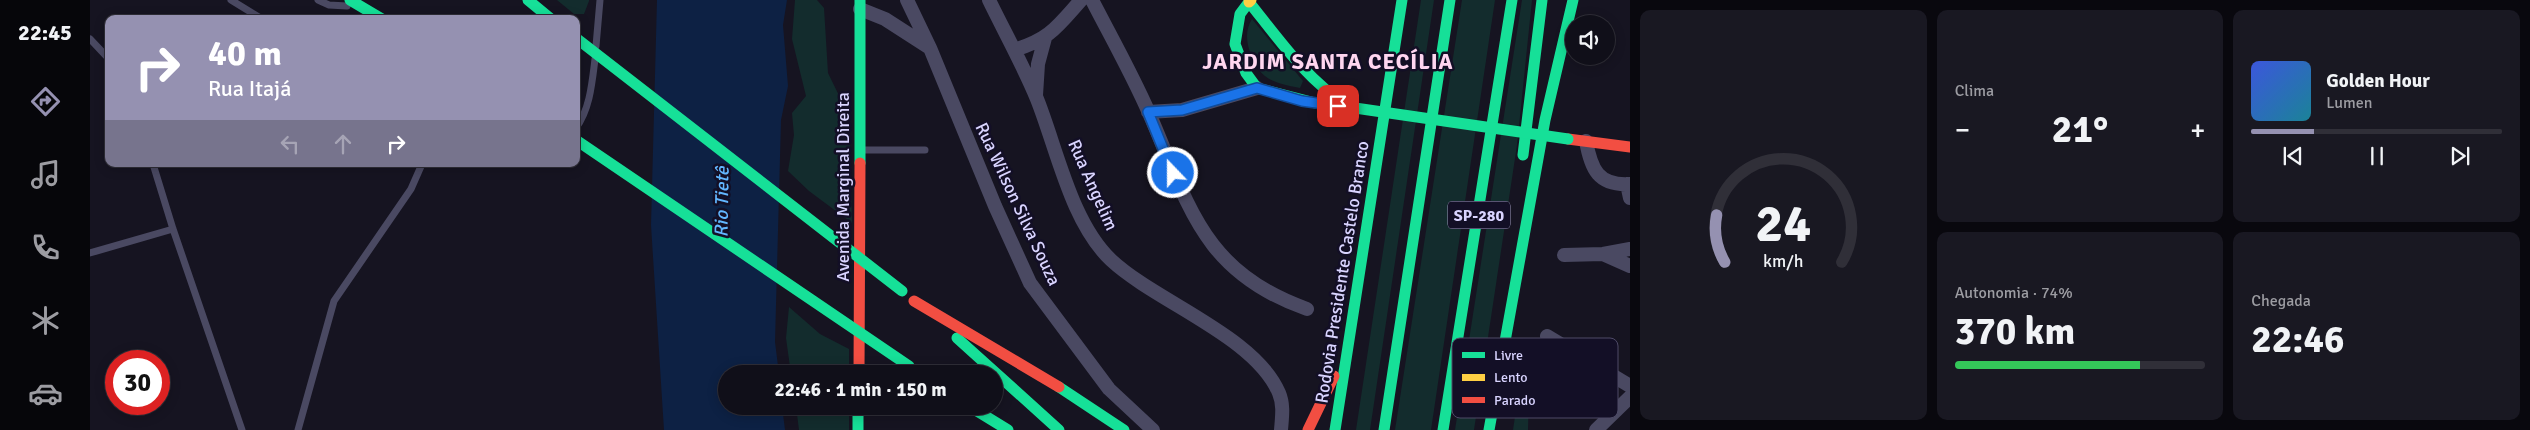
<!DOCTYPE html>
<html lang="pt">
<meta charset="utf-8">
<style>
body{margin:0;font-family:Signika,sans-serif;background:#191822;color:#f1f3f6;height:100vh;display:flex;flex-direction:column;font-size:19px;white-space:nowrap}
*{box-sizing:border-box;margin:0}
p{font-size:16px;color:#9c9ca2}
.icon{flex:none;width:28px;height:28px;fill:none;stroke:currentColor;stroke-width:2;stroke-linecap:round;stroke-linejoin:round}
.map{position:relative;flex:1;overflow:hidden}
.drawer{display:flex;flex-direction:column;gap:10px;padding:10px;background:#09080e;width:900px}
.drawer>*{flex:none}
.guide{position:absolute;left:15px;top:15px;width:475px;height:152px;border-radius:10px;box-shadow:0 2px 12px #0003,0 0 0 1px #302f38;background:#9591b1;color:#fff;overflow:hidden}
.buttons{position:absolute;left:1475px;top:15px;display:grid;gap:10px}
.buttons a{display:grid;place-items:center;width:50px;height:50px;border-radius:50%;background:#100f19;box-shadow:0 2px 12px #0003,0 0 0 1px #302f38;font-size:25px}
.speed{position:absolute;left:15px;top:350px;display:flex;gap:10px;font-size:25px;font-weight:700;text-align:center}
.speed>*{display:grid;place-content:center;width:65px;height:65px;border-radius:50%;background:#100f19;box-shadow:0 2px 12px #0003,0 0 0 1px #302f38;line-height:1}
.speed .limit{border:8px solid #d22;background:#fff;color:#111}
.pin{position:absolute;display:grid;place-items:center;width:42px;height:42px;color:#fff;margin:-21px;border-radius:10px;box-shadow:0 2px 8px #0006}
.me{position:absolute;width:55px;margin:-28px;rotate:338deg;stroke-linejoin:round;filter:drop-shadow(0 0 4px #0008)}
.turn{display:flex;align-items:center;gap:18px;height:105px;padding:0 20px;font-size:22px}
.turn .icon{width:65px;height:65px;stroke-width:2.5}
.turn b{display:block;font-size:35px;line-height:42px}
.lanes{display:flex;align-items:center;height:48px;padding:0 20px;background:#0003;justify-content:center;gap:25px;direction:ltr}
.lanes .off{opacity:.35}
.big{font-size:38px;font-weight:700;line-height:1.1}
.drawer .card{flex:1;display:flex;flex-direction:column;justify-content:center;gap:8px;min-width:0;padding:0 18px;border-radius:10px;background:#191822}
.drawer .dial{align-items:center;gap:0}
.dial svg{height:130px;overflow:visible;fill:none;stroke:#302f38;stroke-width:7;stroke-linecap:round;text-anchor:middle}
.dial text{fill:#f1f3f6;stroke:none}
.song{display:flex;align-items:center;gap:15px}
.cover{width:60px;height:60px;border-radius:8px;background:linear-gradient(135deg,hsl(230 70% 55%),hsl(190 70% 35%))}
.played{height:5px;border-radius:2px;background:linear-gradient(90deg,#9591b1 25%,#302f38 25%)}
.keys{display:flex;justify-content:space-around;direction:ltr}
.heat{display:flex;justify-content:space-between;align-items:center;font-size:28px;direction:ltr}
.charge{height:8px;border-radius:4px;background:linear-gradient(90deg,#34c759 74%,#302f38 0)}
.drawer .tiles{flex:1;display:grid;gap:10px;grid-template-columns:repeat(3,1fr)}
.card:first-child{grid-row:span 2}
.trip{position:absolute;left:628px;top:365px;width:285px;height:50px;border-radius:25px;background:#100f19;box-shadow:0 2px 12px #0003,0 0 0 1px #302f38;font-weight:700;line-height:50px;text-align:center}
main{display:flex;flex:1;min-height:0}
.tabs{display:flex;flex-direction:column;width:90px;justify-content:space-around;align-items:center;background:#06060a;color:#9c9ca2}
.tabs .icon{width:35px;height:35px}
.tabs .current{color:#9591b1}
.tabs b{font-size:22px;color:#f1f3f6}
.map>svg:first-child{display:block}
.green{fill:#132c2d}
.water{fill:#0d2144}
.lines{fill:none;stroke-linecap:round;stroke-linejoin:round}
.lane{stroke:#4a4962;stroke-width:7}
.street{stroke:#4a4962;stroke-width:14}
.fast{stroke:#16e098;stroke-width:11}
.slow{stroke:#ffcf43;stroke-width:11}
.jam{stroke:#f24e42;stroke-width:11}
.fast-bridge{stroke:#16e098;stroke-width:11}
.route-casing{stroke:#114b97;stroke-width:12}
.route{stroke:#1a73e8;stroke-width:9}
.labels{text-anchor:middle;stroke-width:5;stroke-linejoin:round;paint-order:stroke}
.shield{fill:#130f26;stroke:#9e99be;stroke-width:1}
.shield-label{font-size:16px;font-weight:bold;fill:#d9d4ff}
.street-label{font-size:18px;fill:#d9d4ff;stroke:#130f26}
.water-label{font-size:19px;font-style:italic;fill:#62b6ff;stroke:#130f26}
.district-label{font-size:22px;font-weight:bold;letter-spacing:1px;fill:#ffd6f0;stroke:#130f26}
.key{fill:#130f26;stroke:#4e4a67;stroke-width:1}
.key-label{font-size:14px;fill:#d9d4ff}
</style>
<main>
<nav class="tabs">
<b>22:45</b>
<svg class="icon current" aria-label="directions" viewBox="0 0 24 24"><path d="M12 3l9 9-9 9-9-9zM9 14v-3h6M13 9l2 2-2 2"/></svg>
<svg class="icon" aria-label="music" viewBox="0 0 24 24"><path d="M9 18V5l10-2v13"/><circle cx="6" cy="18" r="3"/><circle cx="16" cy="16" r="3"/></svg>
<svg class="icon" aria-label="phone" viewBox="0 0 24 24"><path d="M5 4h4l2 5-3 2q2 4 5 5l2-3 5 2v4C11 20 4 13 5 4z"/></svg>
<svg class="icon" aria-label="climate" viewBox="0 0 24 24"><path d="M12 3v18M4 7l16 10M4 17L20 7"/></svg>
<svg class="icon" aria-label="car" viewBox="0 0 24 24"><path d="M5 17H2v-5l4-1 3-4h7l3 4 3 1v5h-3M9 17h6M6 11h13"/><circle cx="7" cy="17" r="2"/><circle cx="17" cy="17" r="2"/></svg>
</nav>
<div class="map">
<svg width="1540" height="430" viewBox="0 0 1540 430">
<rect width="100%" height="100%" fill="#161421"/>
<path class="green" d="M467,0H499V1L494,14H484Z
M705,0H727L734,8L738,73L759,116L762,223L719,191L698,171L704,135L702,113L716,96L702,39Z
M1331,0H1344L1280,430H1266Z
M1372,0H1405L1341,430H1305Z
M1432,0H1442L1427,145L1384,430H1365Z
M1162,19L1213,81L1210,88C1181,83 1168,78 1159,49C1156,38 1156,29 1162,19Z
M699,307L730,334L759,349V374H701L696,338Z
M1430,383L1439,389L1438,430H1423Z
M706,406H759V430H709Z"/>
<path class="water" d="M567,0H697L693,25L698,86L691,120L685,342L689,374H636V406H692L695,430H574L561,225Z"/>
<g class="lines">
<path class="lane" d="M141,0L172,19
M228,0L239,5L257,6
M0,39L19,59
M506,46L510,0
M486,128C500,109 502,83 505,59
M771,150H835
M63,164L83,229L152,430
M0,253L83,229
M208,430L244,301L321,189L332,164"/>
<path class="street" d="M817,0L840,48L905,206L940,283L1019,389L1063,430
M899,0C915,33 933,65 947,99C967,149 981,222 1021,260C1066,302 1165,336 1189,393C1194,405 1192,417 1191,430
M1002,0C1021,37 1042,74 1059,113C1099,205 1112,272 1217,309
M770,9L795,19L840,48
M924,50C960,39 967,27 991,0
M946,95L948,64L955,38
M1058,112L1092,110L1167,88
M1496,141C1501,169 1508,186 1540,184
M1537,184L1540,198
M1513,254L1540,266
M1474,255L1513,254L1540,249
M1457,336L1540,386
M1506,430L1540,397"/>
<path class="fast" d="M260,0L292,19
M438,0L461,19
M1259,107C1217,80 1190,41 1159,2L1150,14L1145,44L1156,73L1167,88L1229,104L1265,108
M1433,155L1452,0
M770,163V0
M867,338L969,430
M969,387L1034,430
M768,406V430
M879,406L918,430
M1245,430L1312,0
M1294,430L1360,0
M1353,430L1422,0
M1399,430L1455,120L1483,0"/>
<path class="slow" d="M1159,2L1161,0"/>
<path class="jam" d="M1478,139L1540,147
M824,301L969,387
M769,374L770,163
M1218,430L1244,376"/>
<path class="fast-bridge" d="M486,38L812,291
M1265,108L1478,139
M486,140L819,366"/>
</g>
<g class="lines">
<defs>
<path id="route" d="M1083,173L1058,112L1092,110L1167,88L1212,101L1248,106"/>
</defs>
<use href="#route" class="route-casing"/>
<use href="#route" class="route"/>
</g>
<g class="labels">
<rect class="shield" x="1358" y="201.5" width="62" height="27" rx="4"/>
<g class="shield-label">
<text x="1389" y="221">SP-280</text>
</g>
<g class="street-label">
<text transform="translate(1003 185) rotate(66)" y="6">Rua Angelim</text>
<text transform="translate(753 187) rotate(-90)" y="6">Avenida Marginal Direita</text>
<text transform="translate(928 204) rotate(65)" y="6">Rua Wilson Silva Souza</text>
<text transform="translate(1252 272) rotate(-81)" y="6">Rodovia Presidente Castelo Branco</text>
</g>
<g class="water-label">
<text transform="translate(631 202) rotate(-89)" y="7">Rio Tietê</text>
</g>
<g class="district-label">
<text x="1238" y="69">JARDIM SANTA CECÍLIA</text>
</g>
</g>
<rect x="1362" y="338" width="166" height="80" rx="8" class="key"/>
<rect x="1372" y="352" width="23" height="6" fill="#16e098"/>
<rect x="1372" y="374" width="23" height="7" fill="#ffcf43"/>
<rect x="1372" y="397" width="23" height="6" fill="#f24e42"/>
<g class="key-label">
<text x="1404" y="360">Livre</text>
<text x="1404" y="382">Lento</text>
<text x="1404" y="405">Parado</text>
</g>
</svg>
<div class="buttons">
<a><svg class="icon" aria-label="sound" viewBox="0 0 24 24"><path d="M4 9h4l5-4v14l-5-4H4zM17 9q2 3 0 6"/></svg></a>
</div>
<div class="speed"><div class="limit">30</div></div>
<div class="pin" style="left:1248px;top:106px;background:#d93025"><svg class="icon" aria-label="arrive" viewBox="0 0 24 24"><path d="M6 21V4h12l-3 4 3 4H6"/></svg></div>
<svg class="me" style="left:1083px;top:173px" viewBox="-20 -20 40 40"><circle r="17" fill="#1a73e8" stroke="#fff" stroke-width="3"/><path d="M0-11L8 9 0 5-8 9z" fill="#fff"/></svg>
<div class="trip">22:46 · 1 min · 150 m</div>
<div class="guide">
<div class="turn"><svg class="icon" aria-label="right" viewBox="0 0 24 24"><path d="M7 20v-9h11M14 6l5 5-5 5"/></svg><div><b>40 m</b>Rua Itajá</div></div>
<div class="lanes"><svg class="icon off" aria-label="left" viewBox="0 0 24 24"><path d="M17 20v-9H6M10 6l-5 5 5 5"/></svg><svg class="icon off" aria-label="ahead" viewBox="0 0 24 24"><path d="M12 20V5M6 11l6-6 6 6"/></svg><svg class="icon" aria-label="right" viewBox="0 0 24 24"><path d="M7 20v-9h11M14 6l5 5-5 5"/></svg></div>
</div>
</div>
<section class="drawer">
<div class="tiles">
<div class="card dial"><svg viewBox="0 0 100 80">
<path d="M14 69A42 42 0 1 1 86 69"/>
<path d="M14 69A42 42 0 0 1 9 40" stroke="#9591b1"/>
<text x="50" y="56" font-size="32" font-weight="700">24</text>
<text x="50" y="72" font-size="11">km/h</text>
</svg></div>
<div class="card"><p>Clima</p>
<div class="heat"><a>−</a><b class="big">21°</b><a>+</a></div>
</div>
<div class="card">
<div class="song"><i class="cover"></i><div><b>Golden Hour</b><p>Lumen</p></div></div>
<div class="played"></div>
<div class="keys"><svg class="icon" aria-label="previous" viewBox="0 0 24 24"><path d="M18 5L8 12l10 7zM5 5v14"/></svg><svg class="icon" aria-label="pause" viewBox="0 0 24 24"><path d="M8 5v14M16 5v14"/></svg><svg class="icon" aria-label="next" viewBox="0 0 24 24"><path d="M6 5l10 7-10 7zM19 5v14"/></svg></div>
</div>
<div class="card"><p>Autonomia · 74%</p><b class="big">370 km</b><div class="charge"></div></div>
<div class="card"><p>Chegada</p><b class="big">22:46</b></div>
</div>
</section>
</main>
